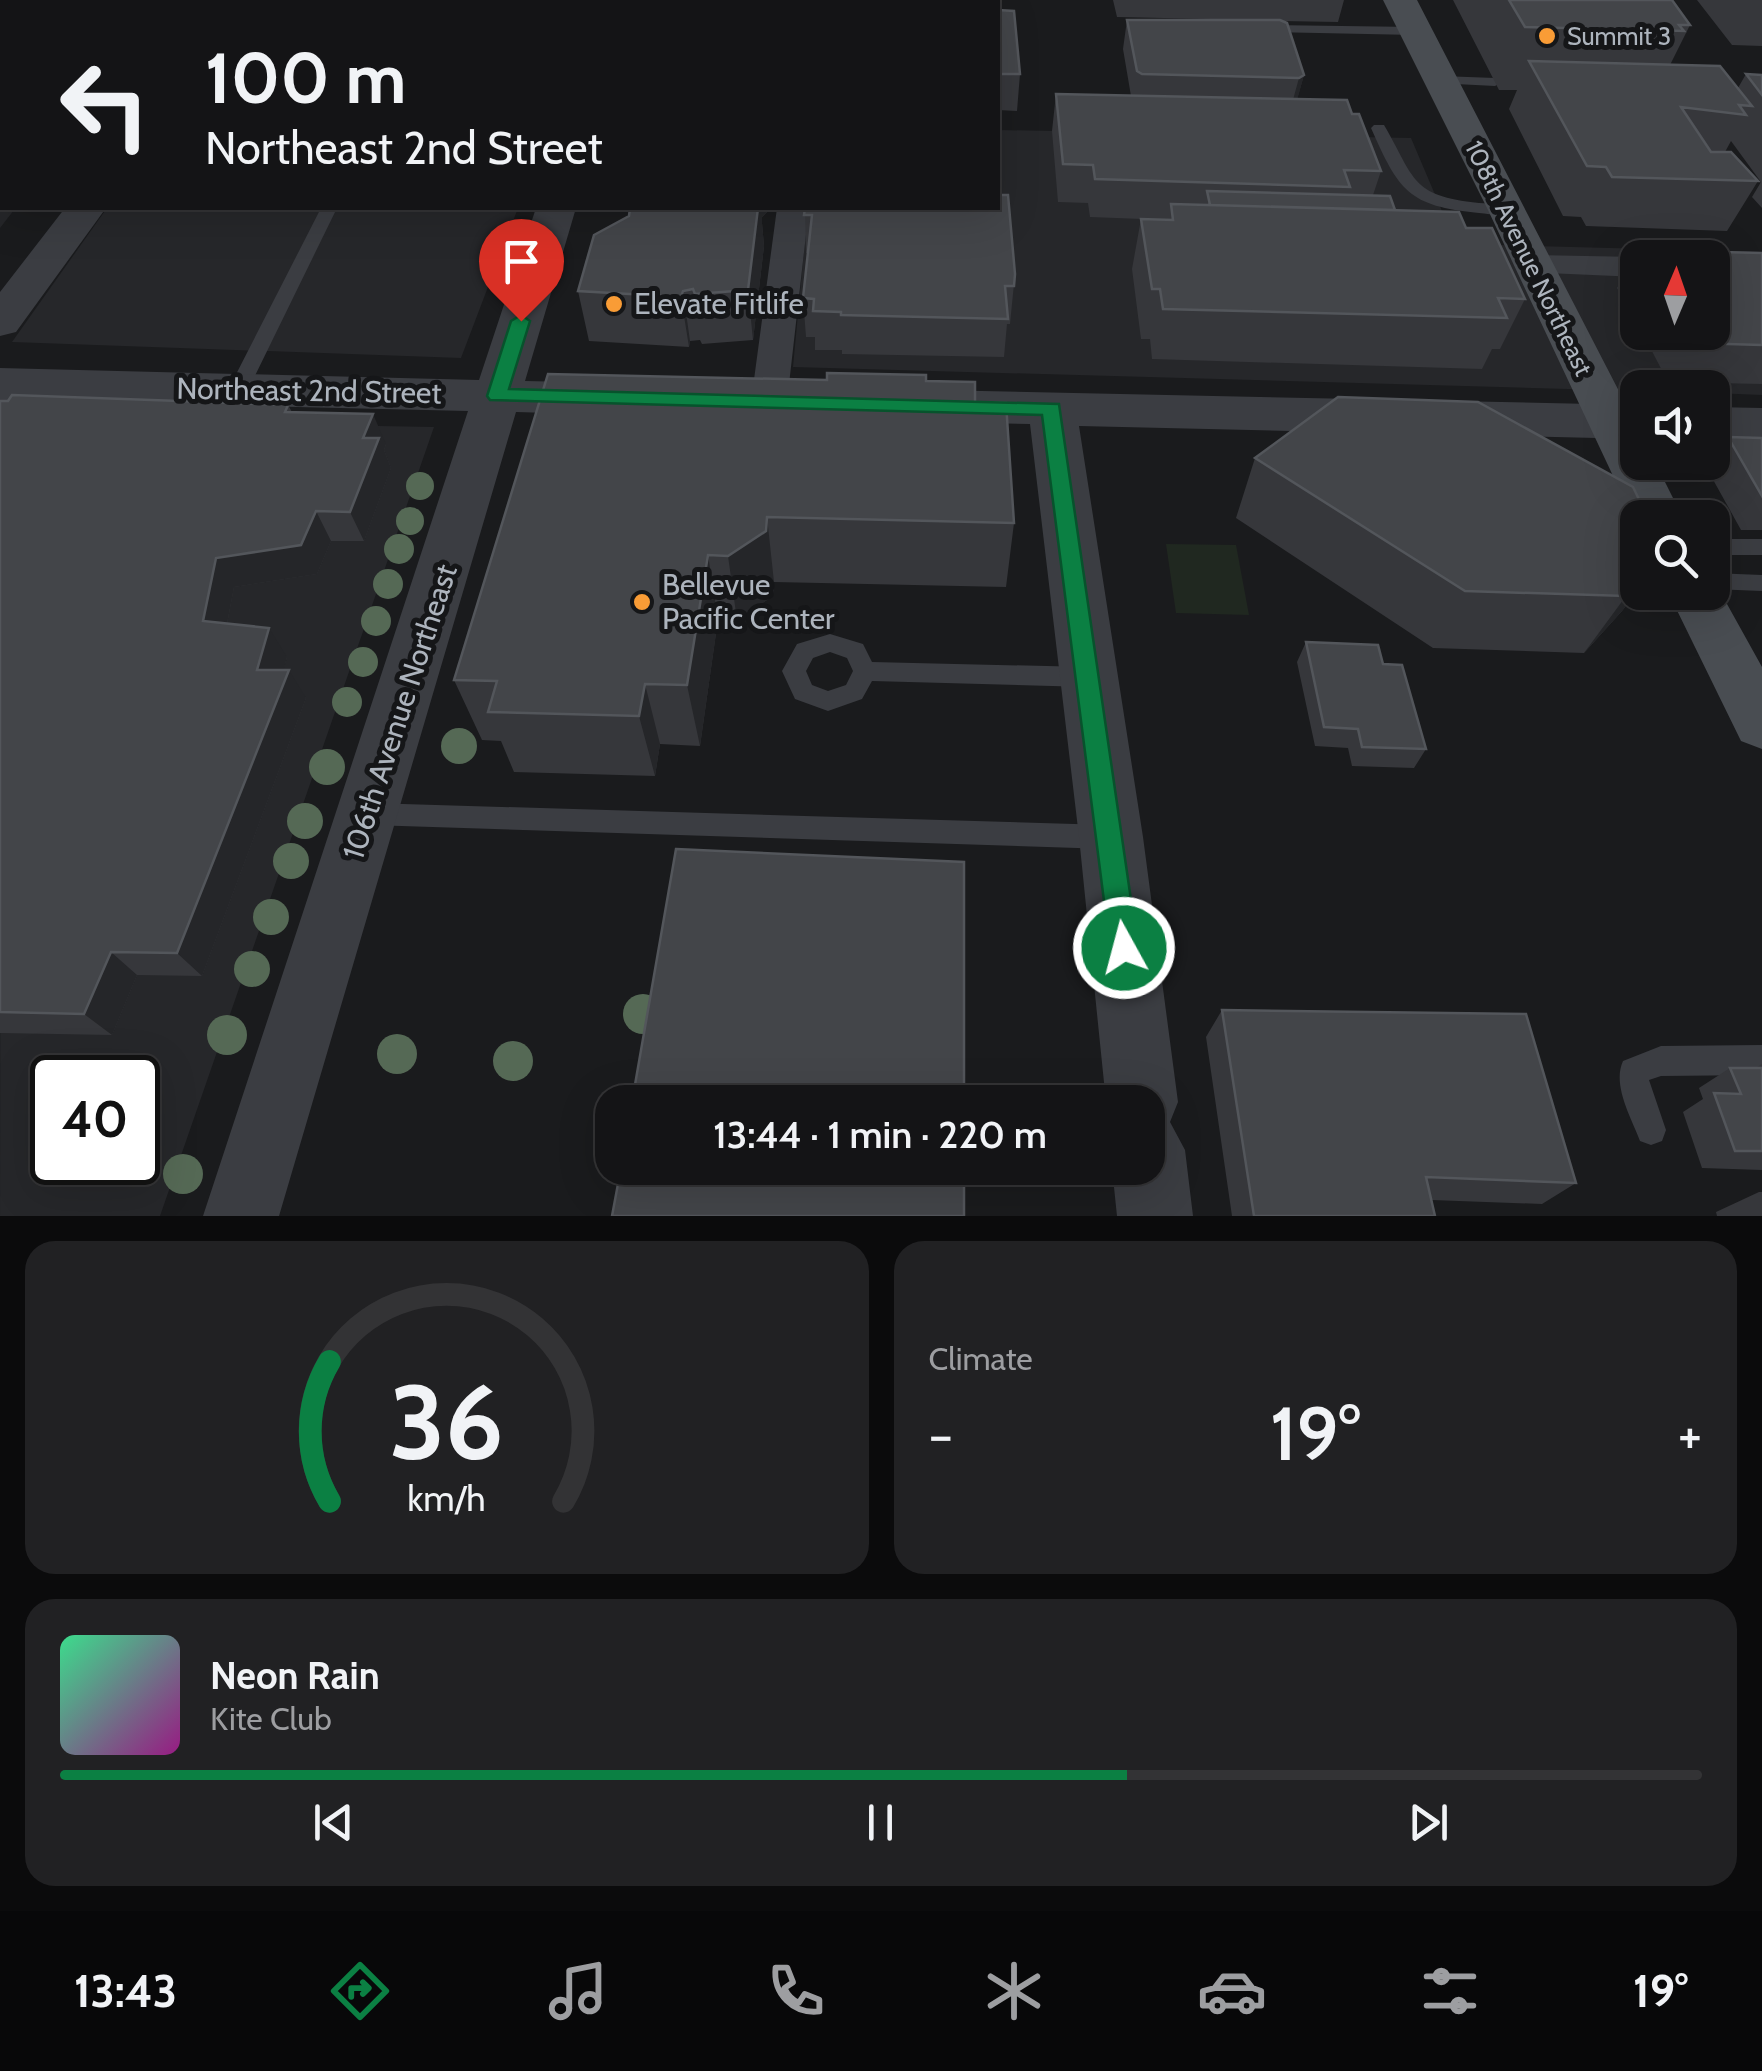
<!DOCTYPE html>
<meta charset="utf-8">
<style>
body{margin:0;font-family:Cabin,sans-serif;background:#212123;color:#f1f3f6;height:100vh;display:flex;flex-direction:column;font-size:38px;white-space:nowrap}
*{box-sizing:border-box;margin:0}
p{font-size:32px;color:#9d9ea1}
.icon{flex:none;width:55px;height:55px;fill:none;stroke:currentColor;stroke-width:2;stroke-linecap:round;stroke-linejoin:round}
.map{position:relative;height:1216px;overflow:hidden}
.sheet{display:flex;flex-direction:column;gap:25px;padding:25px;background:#0b0b0c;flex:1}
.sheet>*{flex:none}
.top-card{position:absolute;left:0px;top:0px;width:1000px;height:210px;box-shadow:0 10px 40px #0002,0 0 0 2px #333335;background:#141416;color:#f1f3f6;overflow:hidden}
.needle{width:65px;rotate:2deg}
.tools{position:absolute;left:1620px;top:240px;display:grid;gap:20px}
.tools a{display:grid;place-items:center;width:110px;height:110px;border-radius:20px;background:#141416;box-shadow:0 10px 40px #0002,0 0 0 2px #333335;font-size:50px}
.speed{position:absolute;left:30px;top:1055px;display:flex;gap:20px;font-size:50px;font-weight:700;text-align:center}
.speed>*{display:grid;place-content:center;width:130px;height:130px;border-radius:50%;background:#141416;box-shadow:0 10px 40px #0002,0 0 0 2px #333335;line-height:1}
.speed .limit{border:5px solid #111;border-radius:15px;background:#fff;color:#111}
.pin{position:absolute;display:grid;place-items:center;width:85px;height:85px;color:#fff;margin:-102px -42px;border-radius:50% 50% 50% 0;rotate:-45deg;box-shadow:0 0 10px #0007}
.pin .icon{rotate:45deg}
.me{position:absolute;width:110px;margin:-55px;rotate:353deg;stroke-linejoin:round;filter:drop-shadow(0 0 8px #0008)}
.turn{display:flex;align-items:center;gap:35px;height:210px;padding:0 40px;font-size:45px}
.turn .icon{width:130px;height:130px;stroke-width:2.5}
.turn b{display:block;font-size:70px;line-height:85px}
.big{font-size:75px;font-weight:600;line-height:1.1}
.sheet .card{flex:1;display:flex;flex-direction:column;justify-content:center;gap:15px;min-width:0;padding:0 35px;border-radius:30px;background:#212123}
.sheet .dial{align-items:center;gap:0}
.dial svg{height:260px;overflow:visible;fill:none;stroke:#333335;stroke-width:7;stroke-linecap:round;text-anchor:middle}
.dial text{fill:#f1f3f6;stroke:none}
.song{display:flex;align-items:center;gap:30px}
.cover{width:120px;height:120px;border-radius:15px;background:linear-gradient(135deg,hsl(150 70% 55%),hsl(310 70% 35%))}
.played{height:10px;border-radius:5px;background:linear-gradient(90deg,#0b8043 65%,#333335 65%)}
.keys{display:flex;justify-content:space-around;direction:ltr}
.heat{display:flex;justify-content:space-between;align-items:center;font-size:55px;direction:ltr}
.sheet .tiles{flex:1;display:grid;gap:25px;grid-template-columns:1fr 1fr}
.card:last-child{grid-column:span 2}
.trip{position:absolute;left:595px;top:1085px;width:570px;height:100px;border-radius:30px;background:#141416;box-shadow:0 10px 40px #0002,0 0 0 2px #333335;font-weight:600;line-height:100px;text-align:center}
.tabs{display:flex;height:160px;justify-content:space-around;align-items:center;background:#080809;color:#9d9ea1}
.tabs .icon{width:70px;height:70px}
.tabs .active{color:#0b8043}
.tabs b{font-size:45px;color:#f1f3f6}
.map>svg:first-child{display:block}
.built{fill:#26272a;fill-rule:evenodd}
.green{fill:#202820}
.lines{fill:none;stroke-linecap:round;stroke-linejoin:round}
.service{fill:#3b3d42;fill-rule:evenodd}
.minor{fill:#3b3d42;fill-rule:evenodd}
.tertiary{fill:#3b3d42;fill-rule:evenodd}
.secondary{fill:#494d52;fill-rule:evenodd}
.tree{fill:#556955}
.wall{fill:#36373b}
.shaded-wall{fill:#252629}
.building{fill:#434549;stroke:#53565b;stroke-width:2.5}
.route{fill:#0b8043;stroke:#07532c;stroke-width:2.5}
.poi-dot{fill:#f99c36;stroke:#151618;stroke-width:4}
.labels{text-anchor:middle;stroke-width:10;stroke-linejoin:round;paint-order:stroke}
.far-poi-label{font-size:25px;fill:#adb4bd;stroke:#151618;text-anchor:start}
.far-street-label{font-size:25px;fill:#adb4bd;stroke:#151618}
.poi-label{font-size:30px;fill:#adb4bd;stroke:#151618;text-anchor:start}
.street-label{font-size:30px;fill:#adb4bd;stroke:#151618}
</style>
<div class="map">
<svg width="1762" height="1216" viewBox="0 0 1762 1216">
<rect width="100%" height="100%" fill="#1a1b1d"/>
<path class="built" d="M998,130L1411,138L1456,244L1762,252V395L1713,393L1712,388H1638L1637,391L793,367L808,208H998ZM1638,258H1712V332H1638Z
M107,208H518L461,358L12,342Z
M1,419L434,427L160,1216H0ZM52,1078H138V1162H52Z"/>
<path class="green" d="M1166,544L1236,545L1249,615L1176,613Z"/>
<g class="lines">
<path class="service" d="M1263,25L1415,27L1422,31L1415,35L1268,32L1263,31Z
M1441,76L1495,78L1502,82L1495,86L1436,83V77Z
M0,91H2V99H0Z
M1374,125H1384C1415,178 1410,196 1479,203C1492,204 1506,203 1516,210C1506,218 1492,214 1479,213C1408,206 1399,191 1371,128Z
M321,208H337L248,390L238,396L231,395L228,390Z
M1712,539H1762V555H1712Z
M1712,573L1762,575V591L1712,589Z
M830,634L863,644L872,662L1088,667L1096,670L1100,677L1096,684L1088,687L872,681L862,699L828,711L795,699L782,671L797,644ZM830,652L847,658L853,671L846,685L828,691L812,685L806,671L813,658Z
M370,803L1108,825L1117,829L1121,837L1117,845L1108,849L370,825L361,822L357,814L361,806Z
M1762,1045V1075L1661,1076L1649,1080L1666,1130L1662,1141L1651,1145L1640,1141C1631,1117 1612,1085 1623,1061L1661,1046Z"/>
<path class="minor" d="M804,0H830V2H804Z
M777,208H809L787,402L782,411L769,414L756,411L751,402Z
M1534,255L1638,257L1640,258L1638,277L1522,272L1517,265L1522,258Z"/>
<path class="tertiary" d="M65,208H106L16,332L0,336V292Z
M536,208H576L525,381L617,383L634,388L641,399L634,410L617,415L516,412L279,1216H203L468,411L0,400V368L479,380Z
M933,390L1638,405V439L1079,426L1143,837L1178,1102L1170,1122L1185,1150L1193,1216H1117L1112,1168H1148V1102H1106L1079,837L1030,424L933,422L916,417L909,406L916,395Z
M1712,407L1762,408V442L1712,441Z"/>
<path class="secondary" d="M1383,0H1417L1638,428V462H1655L1683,518H1638V529L1488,210Z
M1712,577L1762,667V749L1741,741L1668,592H1712Z"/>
</g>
<g class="tree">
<circle cx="420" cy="486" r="14"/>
<circle cx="410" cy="521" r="14"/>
<circle cx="399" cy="549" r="15"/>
<circle cx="388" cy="584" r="15"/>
<circle cx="376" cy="621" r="15"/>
<circle cx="363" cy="662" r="15"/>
<circle cx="347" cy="702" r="15"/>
<circle cx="459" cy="746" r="18"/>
<circle cx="327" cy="767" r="18"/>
<circle cx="305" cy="821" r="18"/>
<circle cx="291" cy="861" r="18"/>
<circle cx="271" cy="917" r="18"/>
<circle cx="252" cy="969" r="18"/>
<circle cx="643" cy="1014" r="20"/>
<circle cx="227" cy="1035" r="20"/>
<circle cx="397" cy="1054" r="20"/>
<circle cx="513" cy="1061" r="20"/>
<circle cx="183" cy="1174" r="20"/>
</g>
<path class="wall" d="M0,0H193L191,2H2V77L0,76Z
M854,0H991V2H854Z
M1113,0H1344L1338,22L1281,21L1304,75L1297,99L1352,114L1381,171L1373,195L1395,210L1466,228L1525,299L1500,349H1492L1482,369L1152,359L1150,339H1141L1132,269L1141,219L1168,220L1090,217L1088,203L1058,202L1052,131L1056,94L1131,96L1123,49L1127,20H1256L1117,17Z
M1453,0H1672L1690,25L1670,65L1738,88L1746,74L1762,75V208L1752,197L1761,182L1731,141L1725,152L1758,181L1727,231L1586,226L1581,217L1563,216L1509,109L1517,90H1499Z
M1697,0H1762V46L1732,45Z
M998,10L1020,74L1017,111L998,110Z
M630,208H769V210L762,217V223L764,246L753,340L702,344L700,340L690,341L689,347L589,341L578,291L629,216Z
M805,208L1015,274L1010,324H1007L1004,357L842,354V350H815V337H806L803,298L808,253H806Z
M1639,250L1762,253V384L1668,382L1642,332H1712V258H1638V325L1617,288Z
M926,381L975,402L1014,523L1006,587L774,582L773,596L737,620L718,619L700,746L660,744L655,776L514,772L501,741L482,740L454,680Z
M0,401L288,405L292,412L386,444L384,450L391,468L364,541H331L317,574L234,587L227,624L287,657L283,670L306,698L202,976L137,975L112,1035L0,1033Z
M1728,437L1762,438V530H1741L1706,467L1710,462H1712V459Z
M1255,458L1638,590L1622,611L1584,653L1433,648L1236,518Z
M1306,642L1383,664L1426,749L1414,768L1352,766L1348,748L1315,746L1297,662Z
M1222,1010L1576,1183L1542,1204L1432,1200L1435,1216H1232L1206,1037Z
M1762,1064V1170L1702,1168L1683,1112L1703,1099L1699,1088L1730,1068H1756Z
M1759,1192H1762V1216H1717L1716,1212Z"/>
<path class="shaded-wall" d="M133,0H193L191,2H130Z
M1304,75L1296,104L1291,107L1299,78Z
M2,206V208H12L14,210L0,228V209Z
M757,208H769V210L762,217V223L764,246L753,340L748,290Z
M683,291L690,341L689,347L681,297Z
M373,414L386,444L384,450L391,468L364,541L350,512L363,438Z
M316,511L331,541L317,574L234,587L222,650L203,621L216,558Z
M767,517L774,582L773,596L737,620L728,556Z
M708,555L718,619L700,746L687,685Z
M1638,583V590L1622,611L1584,653L1626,596Z
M269,628L287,657L276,698L257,670Z
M289,670L306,698L202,976L177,953Z
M645,684L660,744L655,776L639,716Z
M111,952L137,975L112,1035L84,1014Z"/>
<path class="building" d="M0,0H133L130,2H2V30L0,29Z
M321,0H388L387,2H319Z
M456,0H565V2H455Z
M669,0H798V2H668Z
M1509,0H1672L1690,25H1679L1684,31L1525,27Z
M998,10L1014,11L1020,74H998Z
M1127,20H1280L1287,23L1304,75L1299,78L1142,74L1137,71Z
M1529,61L1720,66L1752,106L1739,105L1746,115L1681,107L1711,152H1731L1758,181L1612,177L1606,167L1587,166Z
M1746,74L1762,75V95Z
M1056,94L1347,100L1352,114H1359L1381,171L1344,170L1350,187L1095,179L1093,165L1063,164Z
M1207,191L1390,196L1395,210L1210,205Z
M998,195H1008L1015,274L1014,286H1005L1008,319L841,315V312L813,311L814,299L803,298L812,215H804L805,208H998Z
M1171,204L1459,212L1466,228H1492L1525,299L1498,298L1507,318L1163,309L1160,289H1152L1141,219L1173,220Z
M630,208H758L748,290L695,294L693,289L683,291L681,297L578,291L594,235L629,216Z
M1639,250L1762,253V345L1693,343L1687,332H1712V258H1643Z
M827,373L926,375V381L975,382V402L1006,403L1014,523L767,517L766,531L728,556L708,555L687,685L645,684L639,716L488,712L497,681L454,680L548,374L827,380Z
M12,395L288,405L285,412L373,414L363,438H379L350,512L316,511L301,545L216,558L203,621L269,628L257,670H289L177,953L111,952L84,1014L0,1012V401H8Z
M1338,397L1478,402L1633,487L1648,518H1638V583L1626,596L1465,591L1255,458Z
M1728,437L1762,438V496Z
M1306,642L1378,645L1383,664L1402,665L1426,749L1362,747L1358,729L1324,727Z
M676,849L964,862V1102H632Z
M1222,1010L1526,1014L1576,1183L1426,1177L1435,1216H1254Z
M1730,1068H1762V1151H1735L1714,1093L1741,1094Z
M621,1168H964V1216H612Z"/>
<path class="route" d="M521,315L530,321L509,389L1059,404L1138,948L1134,957L1124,961L1114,957L1110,948L1042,415L490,400L487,396L511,321Z"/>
<g class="poi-dot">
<circle cx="1547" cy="36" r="10"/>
<circle cx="614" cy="304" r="10"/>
<circle cx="642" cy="602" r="10"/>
</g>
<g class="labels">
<g class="far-poi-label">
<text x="1567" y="45">Summit 3</text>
</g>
<g class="far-street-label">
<text transform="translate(1529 258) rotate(64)" y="9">108th Avenue Northeast</text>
</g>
<g class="poi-label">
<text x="634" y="314">Elevate Fitlife</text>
<text x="662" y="595">Bellevue<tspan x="662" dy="34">Pacific Center</tspan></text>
</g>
<g class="street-label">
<text transform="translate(309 391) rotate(1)" y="10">Northeast 2nd Street</text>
<text transform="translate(400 712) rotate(-72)" y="10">106th Avenue Northeast</text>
</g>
</g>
</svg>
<div class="tools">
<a><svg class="needle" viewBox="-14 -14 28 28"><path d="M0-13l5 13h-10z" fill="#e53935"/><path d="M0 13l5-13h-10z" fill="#9d9ea1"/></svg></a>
<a><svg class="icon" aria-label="sound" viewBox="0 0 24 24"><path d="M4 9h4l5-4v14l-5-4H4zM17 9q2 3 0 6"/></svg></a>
<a><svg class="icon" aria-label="search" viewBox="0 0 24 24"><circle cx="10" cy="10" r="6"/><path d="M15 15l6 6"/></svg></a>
</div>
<div class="speed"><div class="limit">40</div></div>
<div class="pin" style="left:521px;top:321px;background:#d93025"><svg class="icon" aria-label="arrive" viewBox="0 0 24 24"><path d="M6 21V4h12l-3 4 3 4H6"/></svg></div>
<svg class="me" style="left:1124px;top:948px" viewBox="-20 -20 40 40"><circle r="17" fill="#0b8043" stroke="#fff" stroke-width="3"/><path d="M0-11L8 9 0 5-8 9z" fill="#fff"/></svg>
<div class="trip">13:44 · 1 min · 220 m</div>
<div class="top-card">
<div class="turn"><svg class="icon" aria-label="left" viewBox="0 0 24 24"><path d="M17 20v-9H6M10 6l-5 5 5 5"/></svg><div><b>100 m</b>Northeast 2nd Street</div></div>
</div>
</div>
<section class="sheet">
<div class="tiles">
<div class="card dial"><svg viewBox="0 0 100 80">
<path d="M14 69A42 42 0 1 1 86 69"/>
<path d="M14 69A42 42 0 0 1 14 26" stroke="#0b8043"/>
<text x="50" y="56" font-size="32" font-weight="700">36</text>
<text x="50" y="72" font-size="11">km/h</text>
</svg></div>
<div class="card"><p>Climate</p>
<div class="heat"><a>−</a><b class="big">19°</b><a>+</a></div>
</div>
<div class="card">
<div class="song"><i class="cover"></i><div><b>Neon Rain</b><p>Kite Club</p></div></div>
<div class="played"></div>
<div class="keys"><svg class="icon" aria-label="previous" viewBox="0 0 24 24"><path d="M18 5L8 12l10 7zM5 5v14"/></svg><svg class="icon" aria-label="pause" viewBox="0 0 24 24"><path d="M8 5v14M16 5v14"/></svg><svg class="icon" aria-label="next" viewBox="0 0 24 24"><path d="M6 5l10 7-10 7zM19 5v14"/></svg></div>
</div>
</div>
</section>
<nav class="tabs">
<b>13:43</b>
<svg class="icon active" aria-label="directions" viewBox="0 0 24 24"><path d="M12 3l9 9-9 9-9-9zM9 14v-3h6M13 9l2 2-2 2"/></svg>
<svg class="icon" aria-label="music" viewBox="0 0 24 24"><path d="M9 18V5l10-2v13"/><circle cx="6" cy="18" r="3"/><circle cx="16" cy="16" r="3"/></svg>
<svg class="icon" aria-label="phone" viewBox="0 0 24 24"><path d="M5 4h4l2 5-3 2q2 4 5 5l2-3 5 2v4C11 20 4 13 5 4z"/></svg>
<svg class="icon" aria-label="climate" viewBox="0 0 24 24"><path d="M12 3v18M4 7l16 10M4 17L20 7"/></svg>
<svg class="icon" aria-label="car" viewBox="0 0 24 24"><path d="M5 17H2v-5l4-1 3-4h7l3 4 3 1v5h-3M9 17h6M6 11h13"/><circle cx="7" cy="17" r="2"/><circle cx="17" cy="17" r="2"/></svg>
<svg class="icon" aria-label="filters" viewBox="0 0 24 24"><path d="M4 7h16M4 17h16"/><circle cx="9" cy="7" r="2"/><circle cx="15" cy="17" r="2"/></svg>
<b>19°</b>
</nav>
